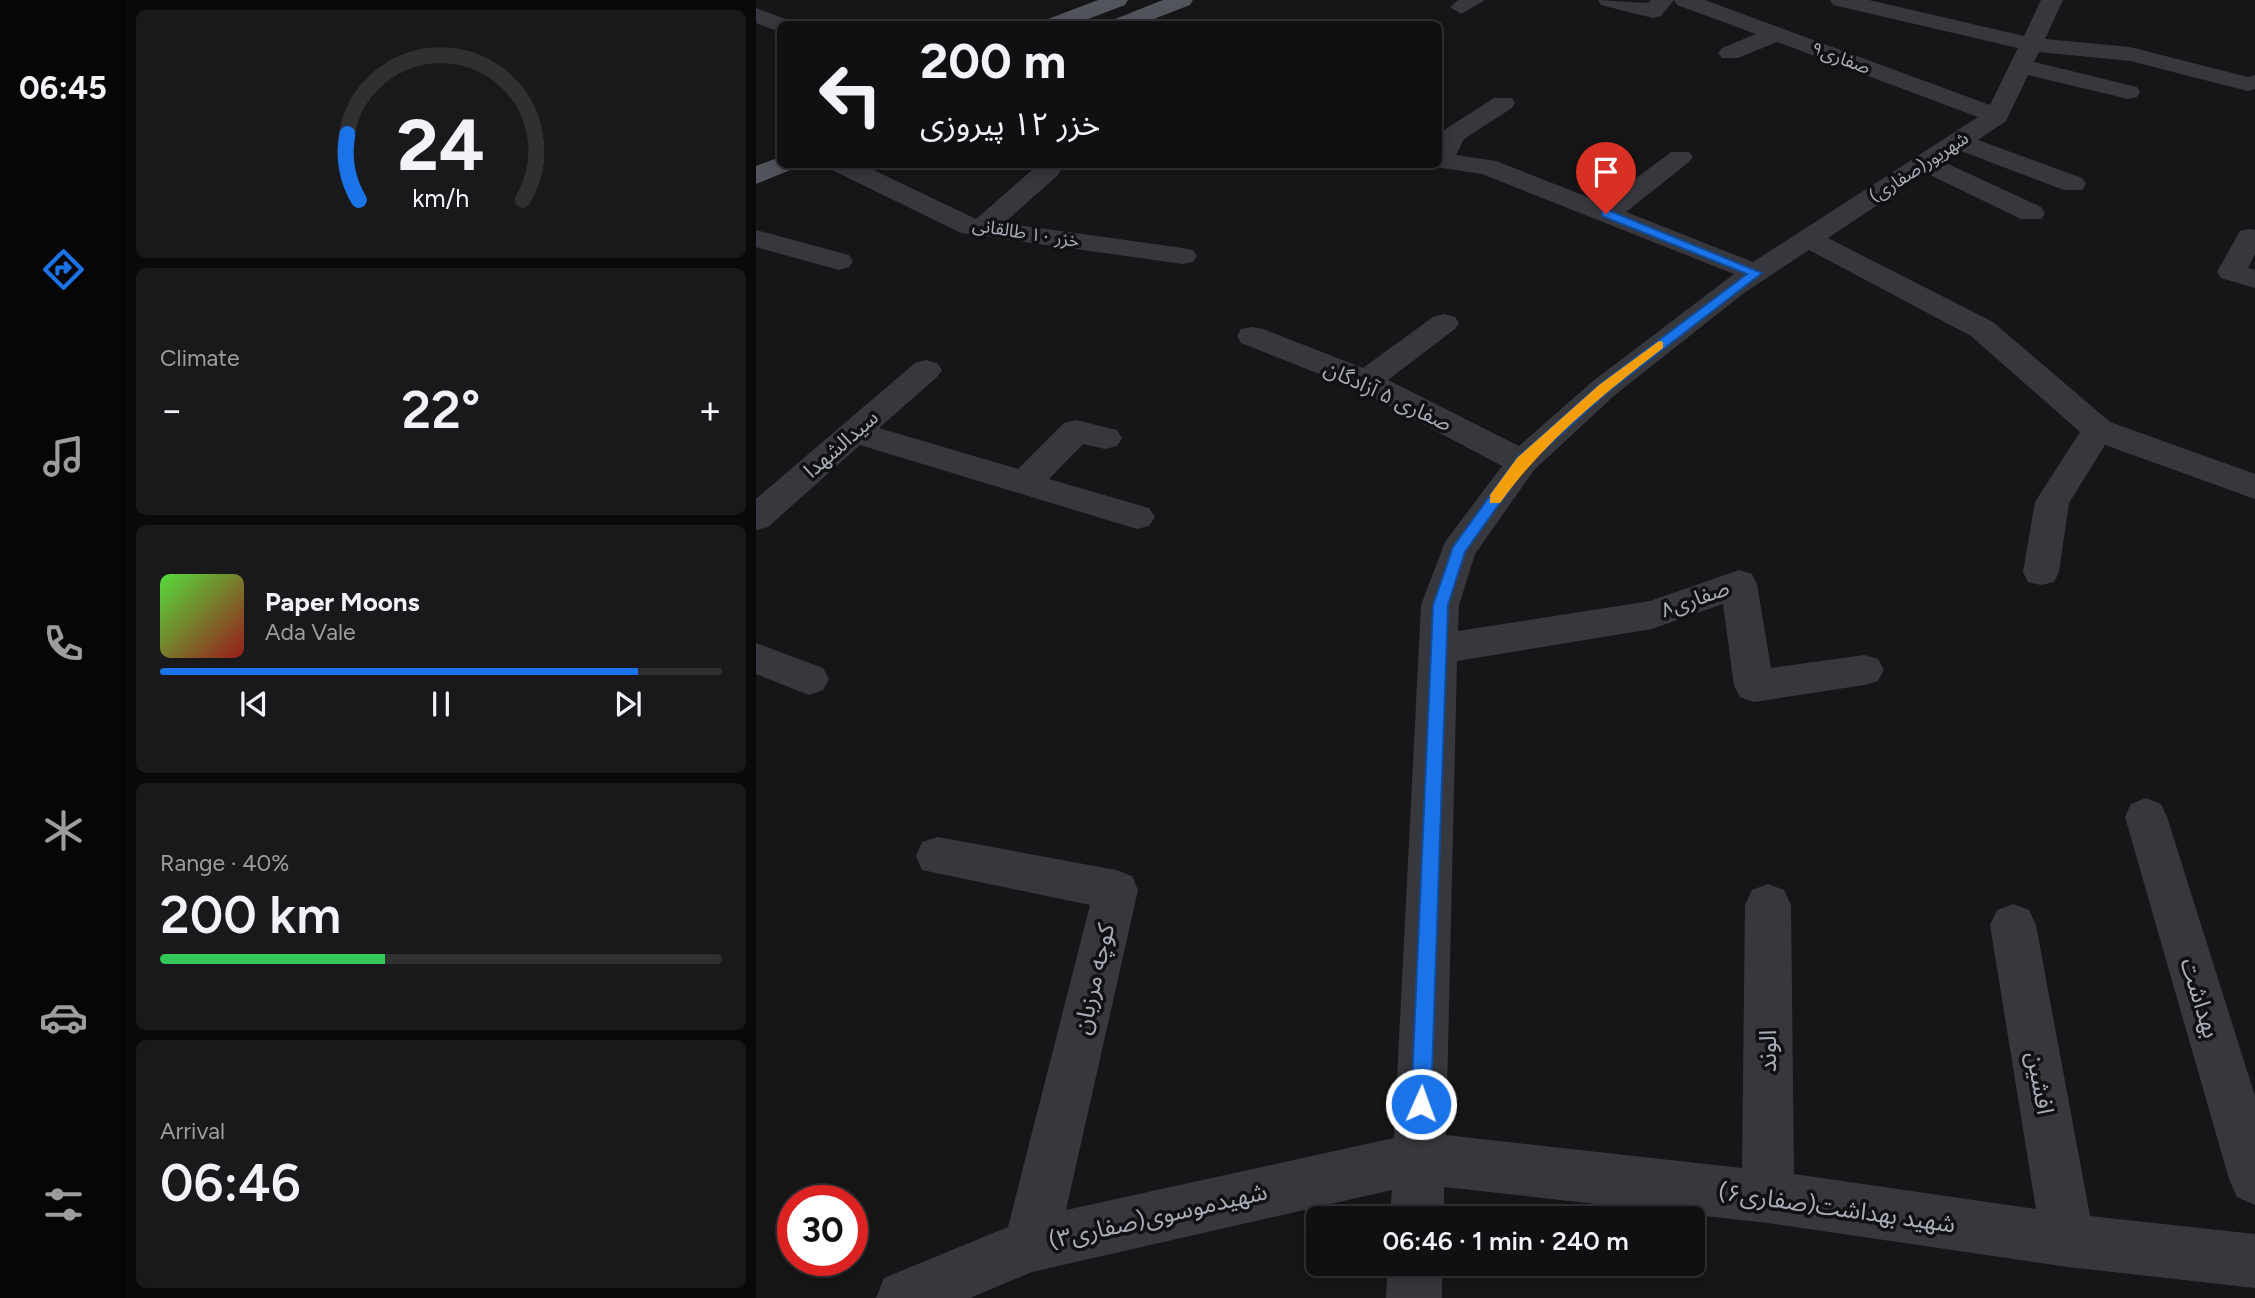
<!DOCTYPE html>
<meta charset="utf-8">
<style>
body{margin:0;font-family:Figtree,"Noto Sans Arabic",sans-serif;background:#19191b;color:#f1f3f6;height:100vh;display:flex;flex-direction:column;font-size:26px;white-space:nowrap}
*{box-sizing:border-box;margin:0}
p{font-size:23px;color:#9c9d9f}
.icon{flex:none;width:38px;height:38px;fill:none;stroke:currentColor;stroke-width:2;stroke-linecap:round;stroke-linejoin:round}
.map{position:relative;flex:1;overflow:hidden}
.side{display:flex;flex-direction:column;gap:10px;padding:10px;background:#09090a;width:630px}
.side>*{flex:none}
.banner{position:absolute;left:21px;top:21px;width:665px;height:147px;border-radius:10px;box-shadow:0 4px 18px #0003,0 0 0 2px #303032;background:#101012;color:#f1f3f6;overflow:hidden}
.speed{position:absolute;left:21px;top:1185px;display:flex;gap:14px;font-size:35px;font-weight:700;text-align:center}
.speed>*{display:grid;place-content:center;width:91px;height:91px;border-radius:50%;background:#101012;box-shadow:0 4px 18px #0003,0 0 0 2px #303032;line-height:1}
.speed .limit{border:10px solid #d22;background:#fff;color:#111}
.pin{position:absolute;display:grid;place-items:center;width:60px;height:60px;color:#fff;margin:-72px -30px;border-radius:50% 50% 50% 0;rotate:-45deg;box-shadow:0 0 7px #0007}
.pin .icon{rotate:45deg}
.me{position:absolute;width:77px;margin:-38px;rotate:2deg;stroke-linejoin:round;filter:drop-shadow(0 0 5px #0008)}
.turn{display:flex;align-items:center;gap:24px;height:147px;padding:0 28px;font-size:32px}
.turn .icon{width:91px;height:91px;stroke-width:2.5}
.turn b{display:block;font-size:49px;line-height:60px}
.big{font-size:52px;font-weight:600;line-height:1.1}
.side .widget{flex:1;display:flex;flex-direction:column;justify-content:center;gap:10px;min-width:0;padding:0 24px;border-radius:10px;background:#19191b}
.side .dial{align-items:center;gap:0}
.dial svg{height:182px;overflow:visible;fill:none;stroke:#303032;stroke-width:7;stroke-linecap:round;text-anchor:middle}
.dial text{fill:#f1f3f6;stroke:none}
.song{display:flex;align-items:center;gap:21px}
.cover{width:84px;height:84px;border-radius:10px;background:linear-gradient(135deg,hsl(110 70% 55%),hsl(0 70% 35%))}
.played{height:7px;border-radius:4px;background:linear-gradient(90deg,#1a73e8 85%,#303032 85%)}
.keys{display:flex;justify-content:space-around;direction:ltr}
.heat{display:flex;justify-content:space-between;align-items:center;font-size:38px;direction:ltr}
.charge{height:10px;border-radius:5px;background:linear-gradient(90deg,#34c759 40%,#303032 0)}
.trip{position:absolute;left:550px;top:1206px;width:399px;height:70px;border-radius:10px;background:#101012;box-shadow:0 4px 18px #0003,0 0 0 2px #303032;font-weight:600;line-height:70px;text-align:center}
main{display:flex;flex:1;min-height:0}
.tabs{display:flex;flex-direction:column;width:126px;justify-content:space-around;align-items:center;background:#060607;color:#9c9d9f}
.tabs .icon{width:49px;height:49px}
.tabs .selected{color:#1a73e8}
.tabs b{font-size:32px;color:#f1f3f6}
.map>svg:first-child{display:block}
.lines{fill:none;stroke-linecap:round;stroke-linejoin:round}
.minor{fill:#37383d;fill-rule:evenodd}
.major{fill:#53555c;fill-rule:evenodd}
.route{fill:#1a73e8;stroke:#114b97;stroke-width:2}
.slow{fill:#f59e0b}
.labels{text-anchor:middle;stroke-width:7;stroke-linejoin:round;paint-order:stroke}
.far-street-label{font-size:18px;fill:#a8adb8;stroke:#111113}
.street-label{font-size:21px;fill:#a8adb8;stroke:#111113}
.near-street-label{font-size:24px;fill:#a8adb8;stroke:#111113}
</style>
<main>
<nav class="tabs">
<b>06:45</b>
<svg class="icon selected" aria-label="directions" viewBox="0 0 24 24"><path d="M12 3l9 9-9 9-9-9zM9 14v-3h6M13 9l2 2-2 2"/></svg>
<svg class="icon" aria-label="music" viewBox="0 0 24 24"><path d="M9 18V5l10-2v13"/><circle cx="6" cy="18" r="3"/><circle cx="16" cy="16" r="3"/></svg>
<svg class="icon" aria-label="phone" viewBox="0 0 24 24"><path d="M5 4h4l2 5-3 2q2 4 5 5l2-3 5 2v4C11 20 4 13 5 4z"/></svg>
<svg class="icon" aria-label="climate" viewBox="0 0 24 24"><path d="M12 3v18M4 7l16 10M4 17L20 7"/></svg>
<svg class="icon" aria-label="car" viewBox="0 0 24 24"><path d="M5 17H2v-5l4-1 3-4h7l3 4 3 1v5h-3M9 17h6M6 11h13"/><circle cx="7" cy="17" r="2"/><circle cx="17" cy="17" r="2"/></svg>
<svg class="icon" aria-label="filters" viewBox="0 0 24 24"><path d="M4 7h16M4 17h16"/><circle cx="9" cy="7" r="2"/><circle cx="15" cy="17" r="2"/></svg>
</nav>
<section class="side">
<div class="widget dial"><svg viewBox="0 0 100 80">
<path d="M14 69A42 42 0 1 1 86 69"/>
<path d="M14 69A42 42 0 0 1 9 40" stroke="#1a73e8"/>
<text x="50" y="56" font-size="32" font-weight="700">24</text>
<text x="50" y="72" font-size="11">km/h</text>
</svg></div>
<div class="widget"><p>Climate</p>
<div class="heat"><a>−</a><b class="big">22°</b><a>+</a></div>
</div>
<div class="widget">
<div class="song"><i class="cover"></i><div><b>Paper Moons</b><p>Ada Vale</p></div></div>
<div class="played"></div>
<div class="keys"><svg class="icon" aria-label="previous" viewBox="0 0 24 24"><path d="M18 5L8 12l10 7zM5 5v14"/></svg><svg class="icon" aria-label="pause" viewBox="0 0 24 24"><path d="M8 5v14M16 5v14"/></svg><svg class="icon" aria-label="next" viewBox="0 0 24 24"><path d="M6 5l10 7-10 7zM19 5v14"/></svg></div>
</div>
<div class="widget"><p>Range · 40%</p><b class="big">200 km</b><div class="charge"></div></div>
<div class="widget"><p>Arrival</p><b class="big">06:46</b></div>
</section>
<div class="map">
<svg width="1499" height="1298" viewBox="0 0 1499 1298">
<rect width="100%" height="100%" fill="#161618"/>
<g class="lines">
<path class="minor" d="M702,0H729L705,14L694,7Z
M842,0L892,3L895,0H918L905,16L897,18L845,5Z
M918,0H949L1234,105L1262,48L1077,5L1074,0H1113L1268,36L1285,0H1307L1289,39L1374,47L1492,77L1499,75V89L1492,91L1374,61L1283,52L1278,62L1381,87L1384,92L1381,97L1372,99L1272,75L1250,121L1222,140L1326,178L1330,184L1326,190H1308L1205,151L1188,162L1285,207L1289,213L1285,219H1265L1170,173L1072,238L1237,322L1354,422L1499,474V499L1349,445L1313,503L1303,572L1298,582L1285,585L1272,582L1267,572L1279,502L1324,432L1215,336L1053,250L988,293L859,395L778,470L719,554L703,605L702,631L894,601L983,570L996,574L1001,584L1015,668L1108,655L1122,659L1128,670L1122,681L1108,685L998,702L984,697L978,686L967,604L896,629L701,661L690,1135L986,1168L989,905L996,890L1012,884L1028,890L1035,905L1038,1174L1280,1209L1234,925L1241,910L1257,904L1273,910L1280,925L1334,1216L1499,1234V1288L1312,1267L1012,1223L688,1187V1218H634L636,1190L276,1272L214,1298H120L128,1278L252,1227L334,905L166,870L160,856L166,842L182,837L360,870L376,876L382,890L310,1210L638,1138L665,605L689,542L746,466L599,388L485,343L481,336L485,329L496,327L507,329L607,368L677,317L688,314L699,317L703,323L699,329L632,380L763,446L837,381L978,274L726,174L673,166L682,164V139L688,130L738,98H756L759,103L756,108L708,139L700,155L740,161L847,203L915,152H933L937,157L933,162L870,212L997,262L1222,117L1021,42L982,58H966L962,53L966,48L1000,34L921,5Z
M0,8L32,20L35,24H24V32L0,23Z
M70,164H105L220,219L283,164H301L305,170L301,176L248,223L427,248L437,250L441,256L437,262L427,264L205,233L74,169Z
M1494,229L1499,230V254L1492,268L1499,270V288L1465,278L1461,272L1484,231Z
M0,230L93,255L97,261L93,267L83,270L0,247Z
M170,360L181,363L186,370L181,377L123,428L262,469L308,423L320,420L361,430L366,438L361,446L349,449L327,444L293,479L393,508L399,517L393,526L381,529L104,445L12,527L0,530V499L159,363Z
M0,643L67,668L73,679L67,690L53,695L0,674Z
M1390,798L1405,804L1411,817L1499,1096V1205L1481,1197L1473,1179L1369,817L1375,804Z
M632,1264H686V1298H630Z"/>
<path class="major" d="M342,0H372L369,5L319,24H289L292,19Z
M407,0H437L434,5L385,24H356L359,19Z
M24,157V164H41L37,169L0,184V166Z"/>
</g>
<path class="route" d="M846,211H854L1006,273L853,391L771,465L709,552L692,605L675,1104L672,1112L665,1115L658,1112L655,1104L677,605L697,547L761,458L843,385L991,274L846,216Z"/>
<path class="slow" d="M903,341L907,342V348C848,394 788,441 744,503H734V495L761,458L843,385Z"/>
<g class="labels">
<g class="far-street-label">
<text transform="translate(1085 58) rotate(20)" y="6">صفاری۹</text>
<text transform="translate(1163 167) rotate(-33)" y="6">شهریور(صفاری)</text>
<text transform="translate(270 233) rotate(9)" y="6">خزر ۱۰ طالقانی</text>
</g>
<g class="street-label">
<text transform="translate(632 396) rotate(25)" y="7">صفاری ۵ آزادگان</text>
<text transform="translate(85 444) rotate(-41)" y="7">سیدالشهدا</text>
<text transform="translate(939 599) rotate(-20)" y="7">صفاری۸</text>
</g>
<g class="near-street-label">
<text transform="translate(338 979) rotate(-77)" y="8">کوچه مرزبان</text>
<text transform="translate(1444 998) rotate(73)" y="8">بهداشت</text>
<text transform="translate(1012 1051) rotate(-90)" y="8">الوند</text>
<text transform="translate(1284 1083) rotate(80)" y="8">افشین</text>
<text transform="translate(1081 1208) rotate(8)" y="8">شهید بهداشت(صفاری۶)</text>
<text transform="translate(402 1216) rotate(-13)" y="8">شهیدموسوی(صفاری۳)</text>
</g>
</g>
</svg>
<div class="speed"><div class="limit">30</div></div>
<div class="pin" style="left:850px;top:214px;background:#d93025"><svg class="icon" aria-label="arrive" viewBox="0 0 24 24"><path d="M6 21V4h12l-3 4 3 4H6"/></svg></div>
<svg class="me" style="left:665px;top:1104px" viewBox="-20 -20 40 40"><circle r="17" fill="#1a73e8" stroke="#fff" stroke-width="3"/><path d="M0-11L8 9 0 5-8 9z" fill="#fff"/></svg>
<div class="trip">06:46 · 1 min · 240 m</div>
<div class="banner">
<div class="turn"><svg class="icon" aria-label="left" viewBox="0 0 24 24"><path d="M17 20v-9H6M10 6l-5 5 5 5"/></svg><div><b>200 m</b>خزر ۱۲ پیروزی</div></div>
</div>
</div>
</main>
